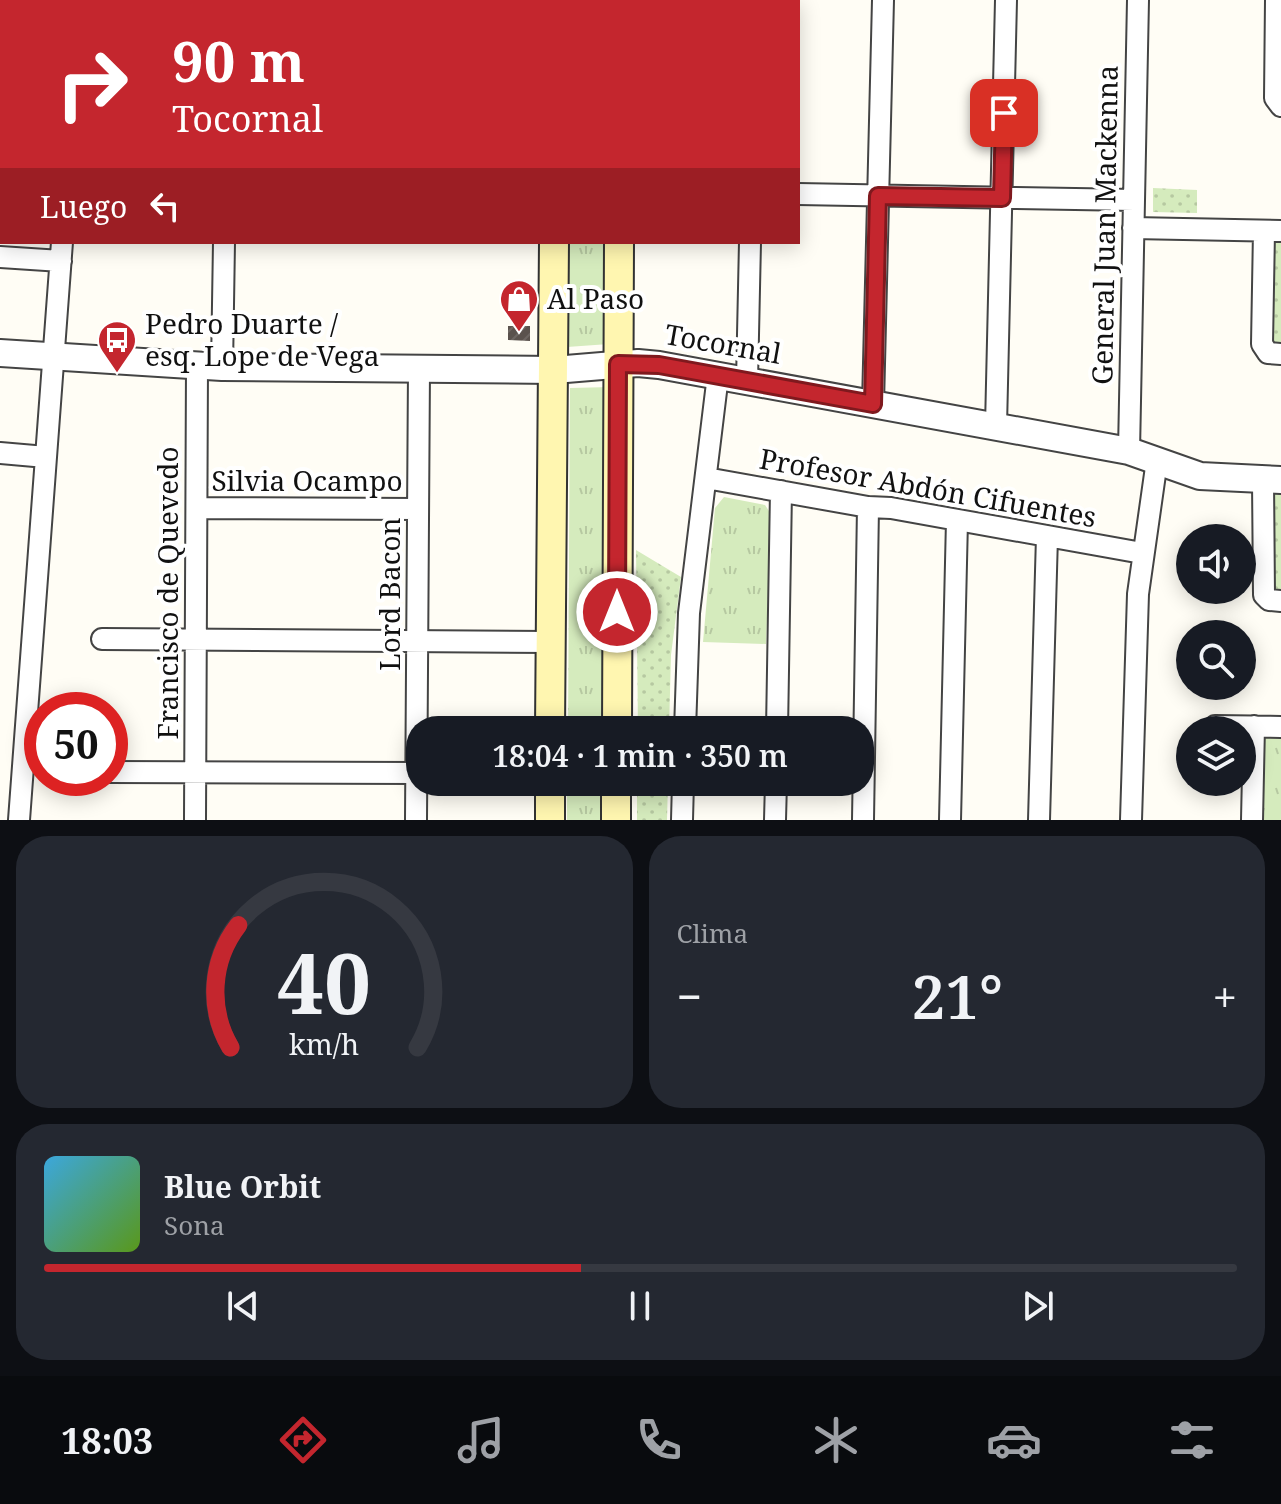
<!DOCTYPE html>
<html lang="es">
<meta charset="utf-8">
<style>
body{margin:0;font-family:"Noto Serif",serif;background:#242831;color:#f1f3f6;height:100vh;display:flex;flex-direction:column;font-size:30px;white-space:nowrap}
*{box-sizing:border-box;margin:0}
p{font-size:26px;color:#9ea1a6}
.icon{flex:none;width:44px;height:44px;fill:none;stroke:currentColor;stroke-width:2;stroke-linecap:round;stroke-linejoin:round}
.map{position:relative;height:820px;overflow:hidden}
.sheet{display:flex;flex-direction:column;gap:16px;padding:16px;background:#0d0f14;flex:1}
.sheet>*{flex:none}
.banner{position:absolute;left:0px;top:0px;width:800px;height:244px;box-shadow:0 4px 20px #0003;background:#c4262e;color:#fff;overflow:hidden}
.buttons{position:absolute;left:1176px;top:524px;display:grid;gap:16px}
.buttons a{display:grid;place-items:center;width:80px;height:80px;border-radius:50%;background:#171b24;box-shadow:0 4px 20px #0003;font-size:40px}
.speed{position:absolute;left:24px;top:692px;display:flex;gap:16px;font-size:40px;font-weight:700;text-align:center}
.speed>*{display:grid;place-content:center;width:104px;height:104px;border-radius:50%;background:#171b24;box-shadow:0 4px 20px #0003;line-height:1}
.speed .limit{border:12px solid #d22;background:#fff;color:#111}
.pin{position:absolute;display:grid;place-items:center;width:68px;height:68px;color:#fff;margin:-34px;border-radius:16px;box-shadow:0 4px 12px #0006}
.me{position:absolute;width:88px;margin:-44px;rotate:0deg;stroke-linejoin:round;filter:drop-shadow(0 0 6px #0008)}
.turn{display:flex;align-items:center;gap:28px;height:168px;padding:0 40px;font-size:36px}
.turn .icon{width:104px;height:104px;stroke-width:2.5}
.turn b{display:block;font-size:56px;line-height:68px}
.then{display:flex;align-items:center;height:76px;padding:0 40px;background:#0003;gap:16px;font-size:30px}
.big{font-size:60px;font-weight:600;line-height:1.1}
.sheet .widget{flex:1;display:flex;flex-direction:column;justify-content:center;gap:12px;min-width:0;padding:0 28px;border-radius:32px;background:#242831}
.sheet .dial{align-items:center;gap:0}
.dial svg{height:208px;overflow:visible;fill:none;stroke:#363941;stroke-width:7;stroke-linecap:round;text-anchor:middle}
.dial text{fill:#f1f3f6;stroke:none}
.song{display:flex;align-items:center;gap:24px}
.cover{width:96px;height:96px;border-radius:12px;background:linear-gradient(135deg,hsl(200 70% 55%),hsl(90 70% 35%))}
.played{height:8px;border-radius:4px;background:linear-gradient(90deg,#c4262e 45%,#363941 45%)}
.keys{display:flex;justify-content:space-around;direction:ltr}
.heat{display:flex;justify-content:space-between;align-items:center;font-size:44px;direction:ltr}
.sheet .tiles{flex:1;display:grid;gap:16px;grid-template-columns:1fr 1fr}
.widget:last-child{grid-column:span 2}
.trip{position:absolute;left:406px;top:716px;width:468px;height:80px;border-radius:32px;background:#171b24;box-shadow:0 4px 20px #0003;font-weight:600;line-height:80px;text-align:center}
.tabs{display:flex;height:128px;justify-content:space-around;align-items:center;background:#090b0e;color:#9ea1a6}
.tabs .icon{width:56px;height:56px}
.tabs .current{color:#c4262e}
.tabs b{font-size:36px;color:#f1f3f6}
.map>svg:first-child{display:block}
.grass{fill:url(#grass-dots)}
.park{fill:url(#park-tufts)}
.building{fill:url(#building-hatch)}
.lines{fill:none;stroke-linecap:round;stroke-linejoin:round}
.minor-casing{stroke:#444;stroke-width:24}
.tertiary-casing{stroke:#444;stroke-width:30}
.secondary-casing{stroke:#333;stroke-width:32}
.minor{stroke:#fff;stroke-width:20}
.tertiary{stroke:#fff;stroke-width:26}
.secondary{stroke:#fff6b0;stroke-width:28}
.route-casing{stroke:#7f191e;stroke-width:20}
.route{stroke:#c4262e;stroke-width:14}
.labels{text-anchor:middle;stroke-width:8;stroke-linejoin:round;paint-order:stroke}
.street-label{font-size:28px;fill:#111;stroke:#fff}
.poi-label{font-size:28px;fill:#111;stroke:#fff;text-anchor:start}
</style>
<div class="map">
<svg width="1281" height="820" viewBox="0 0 1281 820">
<defs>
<pattern id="grass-dots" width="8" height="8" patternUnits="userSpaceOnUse" patternTransform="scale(2)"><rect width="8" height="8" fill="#d5ebbd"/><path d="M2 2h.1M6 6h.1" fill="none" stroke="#b6c8a1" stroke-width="1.8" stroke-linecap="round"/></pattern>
<pattern id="park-tufts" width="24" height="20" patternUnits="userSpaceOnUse" patternTransform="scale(2)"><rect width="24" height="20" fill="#d5ebbd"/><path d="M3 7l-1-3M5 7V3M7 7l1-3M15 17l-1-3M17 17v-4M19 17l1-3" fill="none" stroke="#b6c8a1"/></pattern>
<pattern id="building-hatch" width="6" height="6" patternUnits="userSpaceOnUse" patternTransform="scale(2)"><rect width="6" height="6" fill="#5a524d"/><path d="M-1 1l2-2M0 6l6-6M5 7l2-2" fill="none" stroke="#6d6662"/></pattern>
</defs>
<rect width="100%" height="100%" fill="#fffdf5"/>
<path class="grass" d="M1153,188L1197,190V213L1153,212Z
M1271,237L1281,238V345H1268Z
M1272,494H1281V591H1272Z
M636,550L681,577L671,655L669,730H638Z
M637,782H668L667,820H637Z"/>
<path class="park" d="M567,242H610L609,344L567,347Z
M611,387L608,730H568L570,388Z
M724,497L765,505L771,514L766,644L703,642L715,508Z
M1264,734H1281V820H1262Z
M567,782H608L607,820H567Z"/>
<path class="building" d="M508,326H530V341L508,340Z"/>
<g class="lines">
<defs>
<path id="minor" d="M1276,0L1275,98L1281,106
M80,2V0
M227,2V0
M454,2V0
M755,2V0
M798,194L1134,200
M1133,228L1281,231
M1264,231L1262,344L1268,353L1281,354
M0,257L61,261
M222,367L224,242
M747,381L750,242
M873,404L883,0
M996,426L1006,0
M1129,451L1138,0
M0,453L46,457
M706,478L868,507L891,508L1142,553
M1263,480L1264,595L1269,600L1281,601
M197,508L418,509
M102,639L550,642
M1215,726L1281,727
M685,730L689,613L718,375
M777,730L781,491
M110,772L417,773
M19,820L62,242
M195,820L197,366
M416,820L419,369
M682,820L683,782
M775,820L776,782
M863,820L868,507
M950,820L957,520
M1039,820L1047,536
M1131,820L1138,594L1157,460
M1252,820L1254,726"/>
<path id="tertiary" d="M0,353L222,367L554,370L638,363L659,365L1129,451L1200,476L1281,480"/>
<path id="secondary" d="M556,2V0
M619,2V0
M550,730L554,242
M617,730L619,242
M550,820V782
M616,820V782"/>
</defs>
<use href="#minor" class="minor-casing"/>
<use href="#tertiary" class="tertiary-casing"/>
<use href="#secondary" class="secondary-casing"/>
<use href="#minor" class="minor"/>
<use href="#tertiary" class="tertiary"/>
<use href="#secondary" class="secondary"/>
</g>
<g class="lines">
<defs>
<path id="route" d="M617,612L618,364L659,365L873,404L878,196L1002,198L1004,113"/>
</defs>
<use href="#route" class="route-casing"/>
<use href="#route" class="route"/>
</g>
<defs>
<symbol id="shop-pin" viewBox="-11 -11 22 30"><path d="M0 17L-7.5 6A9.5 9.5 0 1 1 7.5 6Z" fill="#c4262e" stroke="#fff"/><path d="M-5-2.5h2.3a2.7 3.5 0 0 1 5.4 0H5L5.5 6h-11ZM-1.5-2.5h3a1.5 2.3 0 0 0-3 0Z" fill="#fff"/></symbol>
<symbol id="bus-pin" viewBox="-11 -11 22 30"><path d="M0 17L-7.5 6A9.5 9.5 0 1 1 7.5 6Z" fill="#c4262e" stroke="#fff"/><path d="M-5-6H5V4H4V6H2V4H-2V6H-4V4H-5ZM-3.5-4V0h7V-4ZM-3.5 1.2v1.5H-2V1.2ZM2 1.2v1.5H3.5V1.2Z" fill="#fff"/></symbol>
</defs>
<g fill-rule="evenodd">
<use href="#shop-pin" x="497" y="277" width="44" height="60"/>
<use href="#bus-pin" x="95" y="318" width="44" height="60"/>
</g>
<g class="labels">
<g class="street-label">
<text transform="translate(1105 225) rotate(-89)" y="10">General Juan Mackenna</text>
<text transform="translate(723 344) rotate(10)" y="10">Tocornal</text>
<text x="307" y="491">Silvia Ocampo</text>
<text transform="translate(928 488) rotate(10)" y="10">Profesor Abdón Cifuentes</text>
<text transform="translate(168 593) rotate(-90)" y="10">Francisco de Quevedo</text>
<text transform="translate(390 594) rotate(-90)" y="10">Lord Bacon</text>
</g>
<g class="poi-label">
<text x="547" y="309">Al Paso</text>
<text x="145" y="334">Pedro Duarte /<tspan x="145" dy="32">esq. Lope de Vega</tspan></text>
</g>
</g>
</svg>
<div class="buttons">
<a><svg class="icon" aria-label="sound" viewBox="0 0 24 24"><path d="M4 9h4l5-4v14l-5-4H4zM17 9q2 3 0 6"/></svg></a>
<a><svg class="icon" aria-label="search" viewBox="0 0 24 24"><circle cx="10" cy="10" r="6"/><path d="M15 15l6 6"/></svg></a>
<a><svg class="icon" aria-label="layers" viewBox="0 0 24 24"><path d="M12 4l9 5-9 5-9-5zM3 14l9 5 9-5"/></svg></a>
</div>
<div class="speed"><div class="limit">50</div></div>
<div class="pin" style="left:1004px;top:113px;background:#d93025"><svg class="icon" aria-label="arrive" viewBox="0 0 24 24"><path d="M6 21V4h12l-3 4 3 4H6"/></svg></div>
<svg class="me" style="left:617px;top:612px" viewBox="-20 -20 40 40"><circle r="17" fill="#c4262e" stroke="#fff" stroke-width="3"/><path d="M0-11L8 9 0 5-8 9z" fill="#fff"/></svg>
<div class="trip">18:04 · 1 min · 350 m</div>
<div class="banner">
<div class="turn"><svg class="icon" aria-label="right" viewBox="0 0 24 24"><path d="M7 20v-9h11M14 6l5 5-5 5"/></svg><div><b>90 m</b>Tocornal</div></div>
<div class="then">Luego<svg class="icon" aria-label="left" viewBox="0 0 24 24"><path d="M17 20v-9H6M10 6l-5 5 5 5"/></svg></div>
</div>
</div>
<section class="sheet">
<div class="tiles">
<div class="widget dial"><svg viewBox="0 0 100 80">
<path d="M14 69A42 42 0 1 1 86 69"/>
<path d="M14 69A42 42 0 0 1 17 22" stroke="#c4262e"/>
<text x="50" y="56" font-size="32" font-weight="700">40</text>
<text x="50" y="72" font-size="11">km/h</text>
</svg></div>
<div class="widget"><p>Clima</p>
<div class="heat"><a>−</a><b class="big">21°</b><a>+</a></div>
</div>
<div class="widget">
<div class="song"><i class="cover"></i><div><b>Blue Orbit</b><p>Sona</p></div></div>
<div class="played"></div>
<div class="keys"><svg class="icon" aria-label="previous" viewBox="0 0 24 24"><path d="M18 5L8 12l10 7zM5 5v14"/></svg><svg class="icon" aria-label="pause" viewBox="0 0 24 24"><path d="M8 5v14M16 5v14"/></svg><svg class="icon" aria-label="next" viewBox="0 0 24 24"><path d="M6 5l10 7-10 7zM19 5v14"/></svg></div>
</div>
</div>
</section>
<nav class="tabs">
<b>18:03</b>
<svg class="icon current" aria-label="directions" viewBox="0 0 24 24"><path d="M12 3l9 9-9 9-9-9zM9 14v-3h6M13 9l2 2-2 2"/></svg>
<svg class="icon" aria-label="music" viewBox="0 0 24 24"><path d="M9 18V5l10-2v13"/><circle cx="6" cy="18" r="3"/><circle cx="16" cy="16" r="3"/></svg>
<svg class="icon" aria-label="phone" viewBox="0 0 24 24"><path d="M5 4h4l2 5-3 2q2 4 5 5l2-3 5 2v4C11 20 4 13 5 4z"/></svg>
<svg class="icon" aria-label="climate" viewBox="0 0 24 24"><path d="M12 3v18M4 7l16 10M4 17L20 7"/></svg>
<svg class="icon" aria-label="car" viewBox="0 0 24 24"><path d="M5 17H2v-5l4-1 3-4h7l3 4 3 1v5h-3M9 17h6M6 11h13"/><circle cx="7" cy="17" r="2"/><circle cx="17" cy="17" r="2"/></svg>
<svg class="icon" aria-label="filters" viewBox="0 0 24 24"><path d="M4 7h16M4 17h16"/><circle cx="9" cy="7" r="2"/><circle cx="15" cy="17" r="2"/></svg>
</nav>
